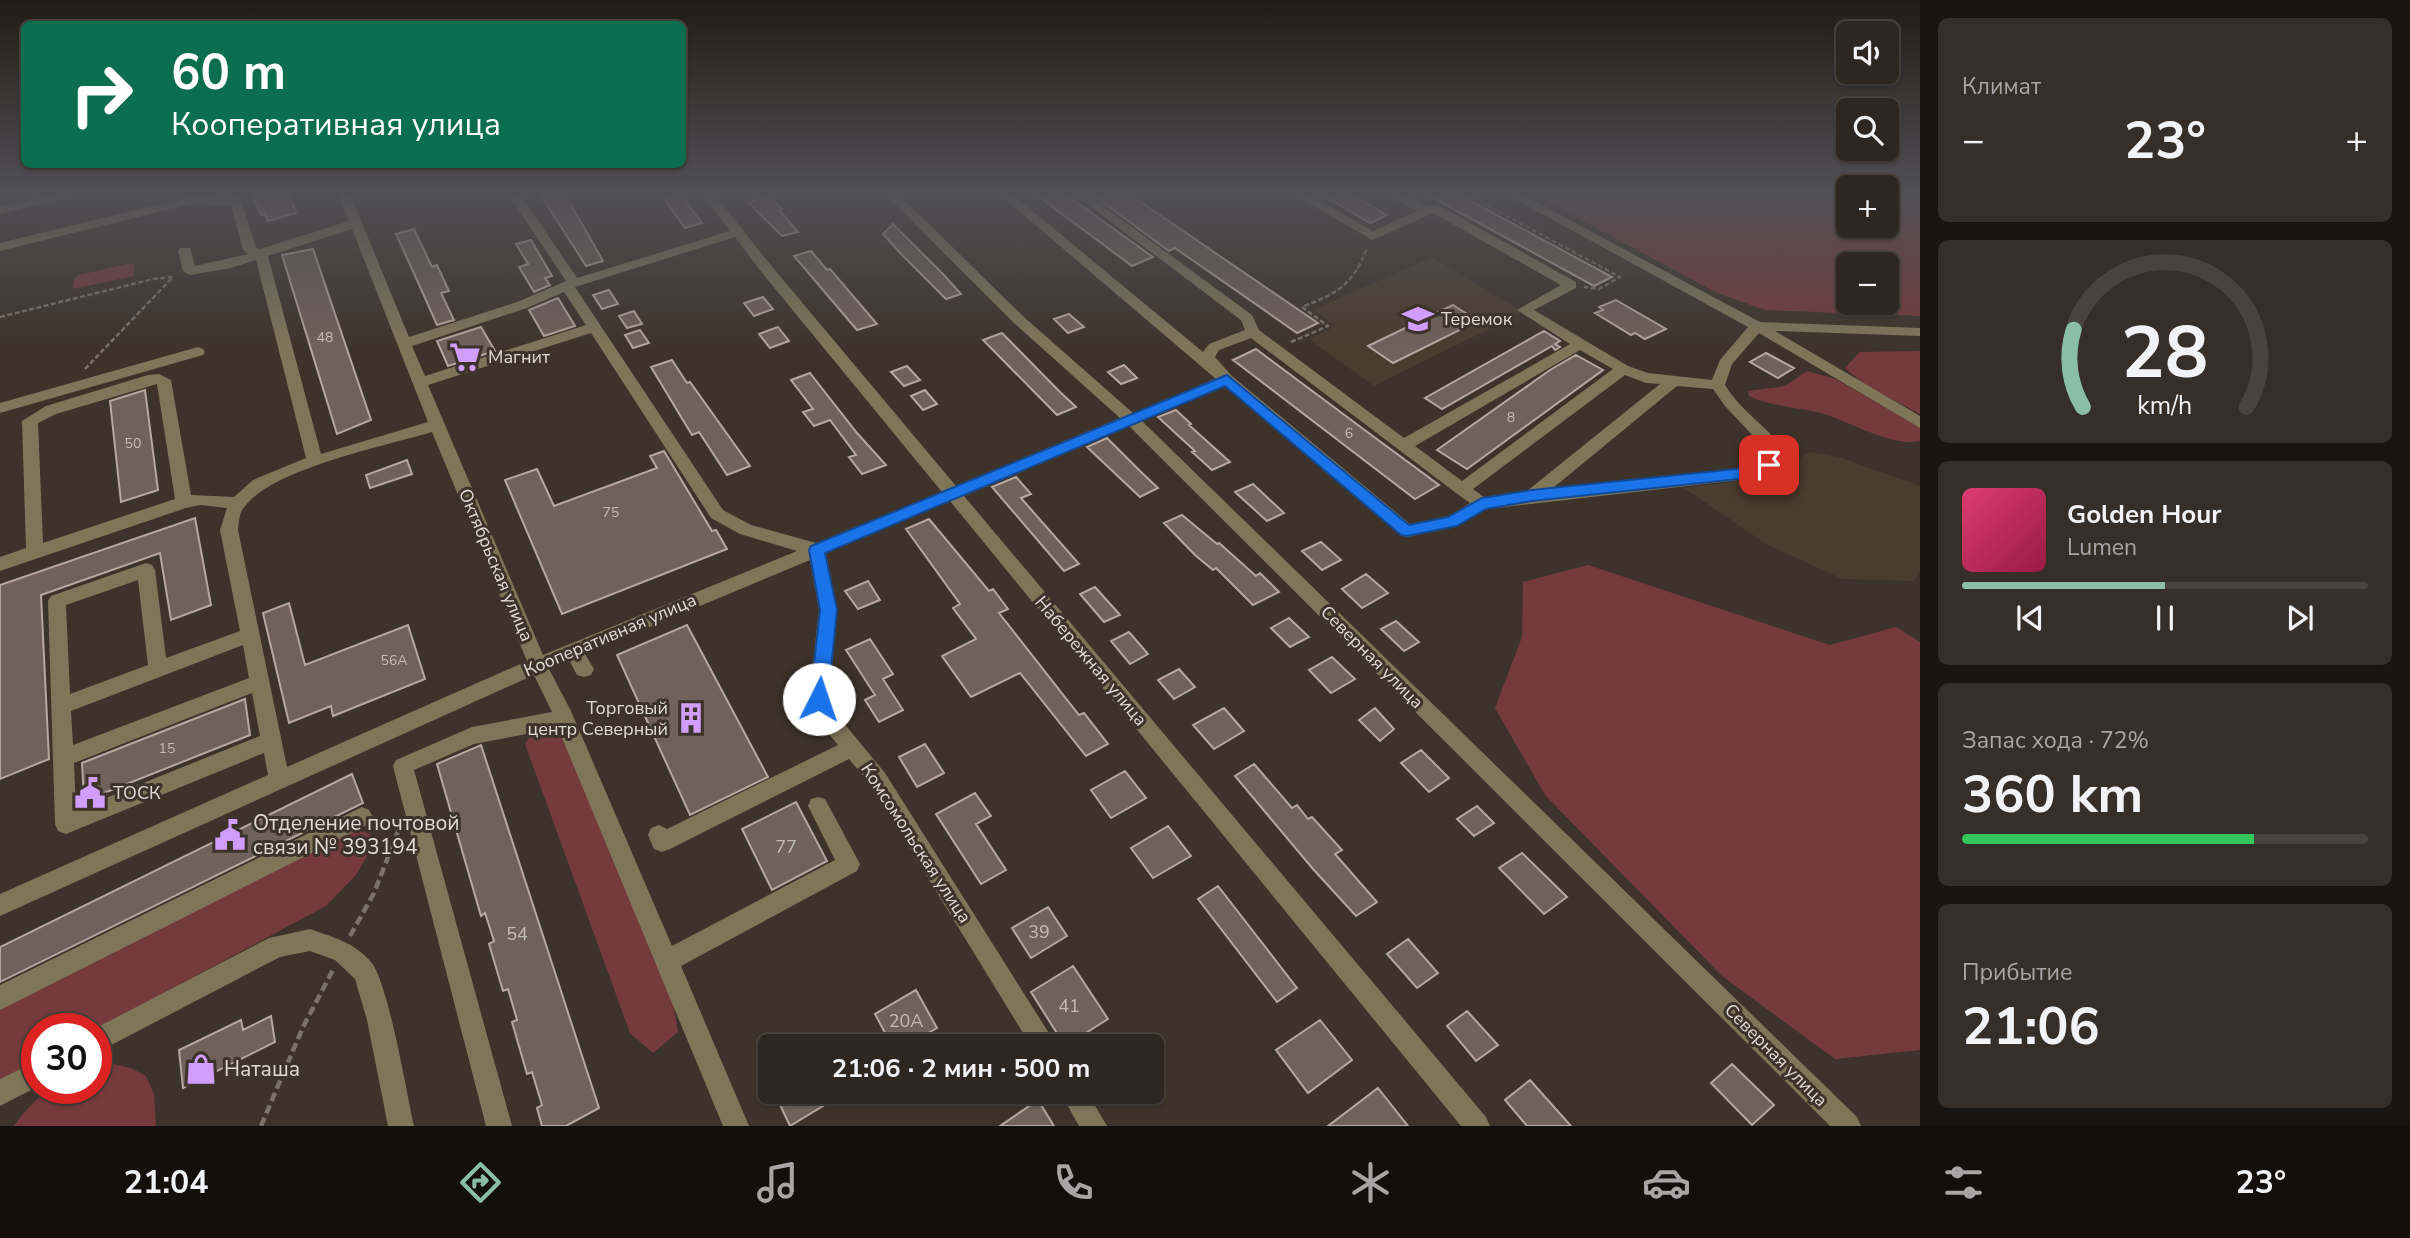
<!DOCTYPE html>
<html lang="ru">
<meta charset="utf-8">
<style>
body{margin:0;font-family:"Nunito Sans",sans-serif;background:#362e29;color:#f1f3f6;height:100vh;display:flex;flex-direction:column;font-size:26px;white-space:nowrap}
*{box-sizing:border-box;margin:0}
p{font-size:23px;color:#a7a5a5}
.icon{flex:none;width:38px;height:38px;fill:none;stroke:currentColor;stroke-width:2;stroke-linecap:round;stroke-linejoin:round}
.map{position:relative;flex:1;overflow:hidden}
.drawer{display:flex;flex-direction:column;gap:18px;padding:18px;background:#191512;width:490px}
.drawer>*{flex:none}
.guide{position:absolute;left:21px;top:21px;width:665px;height:147px;border-radius:10px;box-shadow:0 2px 5px #0004,0 0 0 2px #49433e;background:#0b6e4f;color:#fff;overflow:hidden}
.buttons{position:absolute;left:1836px;top:21px;display:grid;gap:14px}
.buttons a{display:grid;place-items:center;width:63px;height:63px;border-radius:10px;background:#2e2620;box-shadow:0 2px 5px #0004,0 0 0 2px #49433e;font-size:35px}
.speed{position:absolute;left:21px;top:1013px;display:flex;gap:14px;font-size:35px;font-weight:700;text-align:center}
.speed>*{display:grid;place-content:center;width:91px;height:91px;border-radius:50%;background:#2e2620;box-shadow:0 2px 5px #0004,0 0 0 2px #49433e;line-height:1}
.speed .limit{border:10px solid #d22;background:#fff;color:#111}
.pin{position:absolute;display:grid;place-items:center;width:60px;height:60px;color:#fff;margin:-30px;border-radius:14px;box-shadow:0 4px 10px #0006}
.me{position:absolute;width:77px;margin:-38px;rotate:4deg;stroke-linejoin:round;filter:drop-shadow(0 0 5px #0008)}
.turn{display:flex;align-items:center;gap:24px;height:147px;padding:0 35px;font-size:32px}
.turn .icon{width:91px;height:91px;stroke-width:2.5}
.turn b{display:block;font-size:49px;line-height:60px}
.big{font-size:52px;font-weight:700;line-height:1.1}
.drawer .widget{flex:1;display:flex;flex-direction:column;justify-content:center;gap:10px;min-width:0;padding:0 24px;border-radius:10px;background:#362e29}
.drawer .dial{align-items:center;gap:0}
.dial svg{height:182px;overflow:visible;fill:none;stroke:#49433e;stroke-width:7;stroke-linecap:round;text-anchor:middle}
.dial text{fill:#f1f3f6;stroke:none}
.song{display:flex;align-items:center;gap:21px}
.cover{width:84px;height:84px;border-radius:10px;background:linear-gradient(135deg,hsl(340 70% 55%),hsl(340 70% 35%))}
.played{height:7px;border-radius:4px;background:linear-gradient(90deg,#8abfa5 50%,#49433e 50%)}
.keys{display:flex;justify-content:space-around;direction:ltr}
.heat{display:flex;justify-content:space-between;align-items:center;font-size:38px;direction:ltr}
.charge{height:10px;border-radius:5px;background:linear-gradient(90deg,#34c759 72%,#49433e 0)}
.trip{position:absolute;left:758px;top:1034px;width:406px;height:70px;border-radius:10px;background:#2e2620;box-shadow:0 2px 5px #0004,0 0 0 2px #49433e;font-weight:700;line-height:70px;text-align:center}
.tabs{display:flex;height:112px;justify-content:space-around;align-items:center;background:#120f0d;color:#a7a5a5}
.tabs .icon{width:49px;height:49px}
.tabs .current{color:#8abfa5}
.tabs b{font-size:32px;color:#f1f3f6}
main{display:flex;flex:1;min-height:0}
.map>svg:first-child{display:block}
.built{fill:#4a3c2e}
.green{fill:#753b3c;fill-rule:evenodd}
.building{fill:#70615b;stroke:#b7a7a0;stroke-width:2}
.lines{fill:none;stroke-linecap:round;stroke-linejoin:round}
.path-far1{stroke:#7b726a;stroke-width:2.5;stroke-dasharray:5 2.5;stroke-linecap:butt}
.path{stroke:#7b726a;stroke-width:4.5;stroke-dasharray:9 4.5;stroke-linecap:butt}
.minor{fill:#7f765a;fill-rule:evenodd}
.route{fill:#1a73e8;stroke:#114b97;stroke-width:2}
.labels{text-anchor:middle;stroke-width:6;stroke-linejoin:round;paint-order:stroke}
.number-label{font-size:14px;fill:#c4bcb6}
.poi-label{font-size:18px;fill:#e0dad4;stroke:#3d332a;text-anchor:start}
.street-label{font-size:18px;fill:#e0dad4;stroke:#3d332a}
.near-number-label{font-size:18px;fill:#c4bcb6}
.near-poi-label{font-size:21px;fill:#e0dad4;stroke:#3d332a;text-anchor:start}
</style>
<main>
<div class="map">
<svg width="1920" height="1126" viewBox="0 0 1920 1126">
<rect width="100%" height="100%" fill="#3d332a"/>
<path class="built" d="M1432,257L1523,312L1374,386L1309,339L1336,326L1313,310Z
M1809,452L1839,457L1920,486V573L1914,581L1842,579L1766,544L1684,488L1786,475L1792,463Z"/>
<path class="green" d="M1533,194H1848V226H1886L1887,194H1920V316L1765,310L1717,293ZM1886,264V303H1848V264Z
M131,263L135,265L134,276L73,289L74,279L79,275Z
M1920,351V414L1865,385L1845,368L1860,352Z
M1807,371L1836,379L1920,428V441C1891,448 1846,419 1817,412C1793,407 1771,406 1749,396L1748,391L1785,386Z
M1588,565L1830,645L1896,627L1920,642V1050L1835,1059L1722,976L1545,795L1495,708L1522,637L1523,582Z
M551,729L562,733L672,998L678,1032L653,1053L630,1033L525,744L532,733Z
M354,830L370,833L373,846L356,875L326,906L96,1029H37V1061L0,1081V1008Z
M113,1064L131,1068L146,1076L154,1094L156,1126H14C44,1086 49,1088 96,1088V1068Z"/>
<path class="building" d="M253,194H289L296,213L268,221L265,214L261,215Z
M540,194H565L603,261L586,266Z
M680,194L702,223L685,228L664,199Z
M1035,194H1065L1153,257L1132,266Z
M1110,194H1129L1318,323L1297,333L1175,248L1169,251L1097,198Z
M1321,194H1350L1387,215L1370,223Z
M1426,194H1458L1612,277L1594,286Z
M769,196L782,209L779,210L798,232L782,236L748,202Z
M893,224L943,274L961,294L946,299L903,256L883,234Z
M414,229L432,267L437,265L449,291L441,293L454,320L437,325L421,289L396,234Z
M531,240L552,276L545,278L550,285L534,292L519,267L528,264L516,244Z
M313,249L371,420L337,434L282,255Z
M811,251L827,270L830,269L877,324L857,330L794,256Z
M609,290L618,304L602,309L593,295Z
M763,297L773,309L754,316L744,303Z
M558,298L575,326L544,336L529,310Z
M1616,300L1666,329L1645,339L1635,333L1631,335L1595,313L1603,310L1599,307Z
M1453,305L1478,321L1393,363L1368,346Z
M634,311L642,324L627,328L619,316Z
M1069,314L1084,327L1068,333L1054,319Z
M481,327L495,351L448,366L437,341Z
M778,327L789,341L770,348L759,334Z
M640,330L649,343L633,348L625,335Z
M1544,331L1560,341L1555,344L1560,347L1555,350L1552,346L1442,409L1425,398Z
M1002,333L1060,392L1076,407L1057,415L983,340Z
M1256,349L1366,431L1439,485L1415,499L1233,360Z
M1766,353L1794,368L1778,378L1750,362Z
M1576,355L1603,370L1467,469L1437,450L1550,370Z
M672,360L687,383L690,382L750,466L727,475L699,432L692,435L651,367Z
M1124,365L1137,378L1121,384L1108,372Z
M907,366L920,380L904,386L891,372Z
M810,373L857,433L886,465L862,474L849,457L856,455L830,420L814,426L803,412L813,409L791,380Z
M145,390L158,490L121,502L110,401Z
M925,390L937,404L923,410L911,396Z
M1176,410L1191,424L1189,425L1230,462L1212,470L1192,452L1195,451L1158,417Z
M1107,438L1140,471L1158,488L1140,497L1087,447Z
M664,451L712,531L716,530L727,549L562,614L505,480L537,469L554,506L657,468L650,456Z
M407,460L412,474L370,488L366,475Z
M1016,477L1031,494L1021,498L1079,564L1064,571L992,487Z
M1253,484L1284,513L1267,521L1235,492Z
M1182,515L1217,544L1219,543L1256,576L1260,573L1279,592L1253,605L1216,568L1213,570L1195,555L1164,523Z
M195,518L211,605L171,620L160,553L41,595L49,759L0,779V585Z
M929,519L989,591L993,589L1008,609L999,613L1079,715L1084,713L1108,744L1086,756L1020,673L971,697L942,656L976,639L953,608L960,604L906,529Z
M1321,542L1341,560L1322,570L1302,551Z
M1366,574L1388,593L1362,608L1342,589Z
M868,581L880,600L858,609L845,591Z
M1095,587L1120,615L1104,622L1080,594Z
M289,603L305,665L408,625L425,679L333,716L331,706L289,723L263,613Z
M1289,618L1309,637L1290,647L1271,628Z
M1396,621L1419,642L1404,651L1381,629Z
M687,625L768,777L690,815L617,655Z
M1129,632L1148,654L1130,664L1111,641Z
M870,639L893,674L883,679L903,710L879,722L865,700L875,695L846,650Z
M1332,657L1355,679L1331,693L1309,670Z
M1179,669L1195,687L1174,699L1158,680Z
M245,699L250,735L84,801L82,763Z
M1224,708L1244,731L1214,749L1193,725Z
M1375,708L1394,729L1380,741L1359,720Z
M925,744L944,773L917,787L899,757Z
M481,745L599,1108L566,1126H542L537,1108L542,1105L532,1072L527,1074L512,1022L517,1020L508,989L503,991L489,944L494,941L485,913L481,916L437,764Z
M1421,750L1449,778L1429,792L1401,763Z
M1254,764L1292,808L1297,805L1308,819L1312,817L1342,850L1335,854L1377,902L1356,916L1313,869L1235,776Z
M1125,771L1146,798L1111,818L1091,790Z
M352,774L363,803L0,982V947Z
M975,793L991,816L976,824L1006,870L981,884L936,814Z
M796,802L827,861L772,890L742,829Z
M1477,806L1494,823L1474,836L1457,819Z
M1168,826L1191,856L1153,878L1131,848Z
M1522,853L1567,897L1544,914L1499,868Z
M1218,886L1297,988L1277,1002L1198,899Z
M1048,907L1067,936L1031,958L1012,928Z
M1408,939L1438,973L1417,988L1387,954Z
M1073,966L1108,1019L1065,1046L1031,992Z
M916,990L937,1028L906,1046H892L875,1014Z
M1467,1011L1498,1045L1476,1061L1447,1026Z
M271,1016L275,1042L183,1088L179,1050L241,1020L243,1030Z
M1320,1020L1352,1060L1308,1093L1276,1050Z
M1732,1064L1774,1105L1752,1125L1711,1083Z
M1530,1080L1571,1126H1527L1505,1100Z
M1378,1088L1408,1126H1328Z
M774,1092H846L790,1126Z
M1038,1100L1054,1126H1000Z"/>
<g class="lines">
<path class="path-far1" d="M1369,194L1379,199
M1466,194L1620,277L1599,289L1584,287
M0,317L153,279L172,277
M1291,342L1328,326L1302,307C1339,292 1352,286 1367,248
M85,369L172,278"/>
<path class="path" d="M350,936L374,893L399,829
M261,1126L303,1027L334,968"/>
<path class="minor" d="M57,194H78L0,214V206Z
M202,194H217L219,199L240,196L256,248L260,249L349,221L338,194H350L409,337L517,302L566,281L508,194H520L577,278L730,231L702,194H714L769,263L956,486L1120,418L1014,323L885,194H898L1024,317L1133,413L1216,379L999,194H1012L1203,352L1209,344L1245,330L1241,320L1074,194H1087L1252,315L1259,330L1404,438L1570,344L1517,310L1561,285L1433,213L1372,240L1294,194H1308L1373,231L1416,211L1387,194H1402L1427,206L1438,205L1576,282V288L1534,310L1628,366L1648,373L1712,380L1720,360L1748,327L1506,194H1521L1760,322L1920,328V336L1775,331L1920,416V428L1759,333L1732,364L1725,385C1741,412 1770,428 1787,454L1775,469L1748,479L1486,509L1458,526L1407,537L1401,535L1225,386L1142,421L1857,1117L1861,1126H1830L1129,426L964,496L1486,1117L1490,1126H1461L950,501L826,553L837,610L829,699L838,716L885,773L1057,1046H1031L871,785L849,759L670,849L662,852L654,849L648,835L651,828L659,825L667,829L838,745L824,728L809,699L819,610L810,560L585,654L594,669L591,675L584,677L577,675L569,660L549,669L571,711L672,946L835,860L808,806L811,799L818,797L825,799L860,864L857,871L681,966L749,1126H723L558,728L474,744L414,770L512,1126H486L393,766L396,760L472,727L552,712L534,675L0,916V894L268,775L264,753L66,834L58,831L55,824L48,601L51,596L146,563L152,565L155,570L166,658L240,631L220,530L227,508L200,505L186,508L0,571V557L26,548L22,421L46,406L148,375L159,374L171,380L191,495L234,497L253,480L306,458L256,260L231,268L190,275L183,271L178,251L180,248H190L195,266L248,254L243,250L231,204L210,207L207,200L0,251V243ZM352,229L428,422L321,454L268,256ZM735,237L759,269L942,492L816,543L751,525L723,510L575,287ZM564,292L586,325L425,376L412,346L527,308ZM591,333L711,518L740,534L797,551L543,655L428,385ZM1251,338L1456,493L1470,503L1448,517L1410,524L1232,376L1215,357L1219,350ZM1580,350L1613,369L1462,481L1415,446ZM1625,375L1646,383L1660,384L1527,491L1485,498L1473,489ZM157,384L175,499L43,543L38,423L56,414ZM1677,386L1713,389L1725,406L1770,454L1763,461L1746,468L1553,488ZM432,432L527,661L287,767L238,530C239,520 239,512 246,505C276,468 385,446 432,432ZM138,580L148,665L70,694L66,605ZM243,645L249,678L73,745L71,711ZM252,693L260,736L76,810L74,763Z
M198,347L203,349L205,352L203,355L0,413V403Z
M362,807L369,810L373,817L369,824L0,1010V985Z
M310,929C333,937 355,943 371,962C388,981 407,1095 414,1126H388L367,1020L355,979L335,960L310,951L280,957L96,1053V1029H94L269,938Z
M37,1061V1087L0,1106V1079Z
M1060,1092H1087L1107,1126H1079Z"/>
</g>
<linearGradient id="sky" x2="0" y2="1"><stop stop-color="#221c17"/><stop offset="0.55" stop-color="#515055"/><stop offset="1" stop-color="#515055" stop-opacity="0"/></linearGradient>
<rect width="1920" height="351" fill="url(#sky)"/>
<path class="route" d="M1227,375L1409,525L1448,517L1482,498L1532,490L1746,468L1769,460L1776,465L1774,469L1748,478L1532,501L1486,509L1457,526L1407,536L1401,535L1225,386L825,553L837,610L828,699L825,704L819,707L813,704L810,699L820,610L809,550L811,546Z"/>
<defs>
<symbol id="school-bare" viewBox="-9 -9 18 18"><path d="M0-5L7-2L0 1L-7-2ZM-4 1L0 2.5L4 1V4Q0 6-4 4Z" fill="#d19dfe" stroke="#3d332a" stroke-width="2.5" paint-order="stroke"/></symbol>
<symbol id="supermarket-bare" viewBox="-9 -9 18 18"><path d="M-6-5.5h2.5l.6 2H6L4.5 2H-2.5L-4.4-4H-6ZM-1.5 3.2a1.3 1.3 0 1 0 .1 0ZM3 3.2a1.3 1.3 0 1 0 .1 0Z" fill="#d19dfe" stroke="#3d332a" stroke-width="2.5" paint-order="stroke"/></symbol>
<symbol id="building-bare" viewBox="-9 -9 18 18"><path d="M-4-6H4V6H1V3H-1V6H-4ZM-2.5-4.3h1.7v1.8h-1.7ZM.8-4.3h1.7v1.8H.8ZM-2.5-1h1.7V.8h-1.7ZM.8-1h1.7V.8H.8Z" fill="#d19dfe" stroke="#3d332a" stroke-width="2.5" paint-order="stroke"/></symbol>
<symbol id="civic-bare" viewBox="-9 -9 18 18"><path d="M-.6-6.5H3V-4.5H.6V-3L4-1V1h2V6H-6V1h2V-1L-.6-3ZM-1.2 2.5V6h2.4V2.5Z" fill="#d19dfe" stroke="#3d332a" stroke-width="2.5" paint-order="stroke"/></symbol>
<symbol id="shop-bare" viewBox="-9 -9 18 18"><path d="M-5-2.5h2.3a2.7 3.5 0 0 1 5.4 0H5L5.5 6h-11ZM-1.5-2.5h3a1.5 2.3 0 0 0-3 0Z" fill="#d19dfe" stroke="#3d332a" stroke-width="2.5" paint-order="stroke"/></symbol>
</defs>
<g fill-rule="evenodd">
<use href="#school-bare" x="1396" y="297" width="44" height="44"/>
<use href="#supermarket-bare" x="443" y="335" width="44" height="44"/>
<use href="#building-bare" x="669" y="696" width="44" height="44"/>
<use href="#civic-bare" x="68" y="771" width="44" height="44"/>
<use href="#civic-bare" x="208" y="813" width="44" height="44"/>
<use href="#shop-bare" x="179" y="1047" width="44" height="44"/>
</g>
<g class="labels">
<g class="number-label">
<text x="325" y="342">48</text>
<text x="1511" y="422">8</text>
<text x="1349" y="438">6</text>
<text x="133" y="448">50</text>
<text x="611" y="517">75</text>
<text x="394" y="665">56А</text>
<text x="167" y="753">15</text>
</g>
<g class="poi-label">
<text x="1441" y="325">Теремок</text>
<text x="488" y="363">Магнит</text>
<text x="668" y="714" text-anchor="end">Торговый<tspan x="668" dy="21">центр Северный</tspan></text>
<text x="113" y="799">ТОСК</text>
</g>
<g class="street-label">
<text transform="translate(496 565) rotate(67)" y="6">Октябрьская улица</text>
<text transform="translate(610 635) rotate(-23)" y="6">Кооперативная улица</text>
<text transform="translate(1372 657) rotate(45)" y="6">Северная улица</text>
<text transform="translate(1091 661) rotate(50)" y="6">Набережная улица</text>
<text transform="translate(916 843) rotate(57)" y="6">Комсомольская улица</text>
<text transform="translate(1776 1055) rotate(45)" y="6">Северная улица</text>
</g>
<g class="near-number-label">
<text x="786" y="853">77</text>
<text x="1039" y="938">39</text>
<text x="517" y="940">54</text>
<text x="1069" y="1012">41</text>
<text x="906" y="1027">20А</text>
</g>
<g class="near-poi-label">
<text x="253" y="830">Отделение почтовой<tspan x="253" dy="24">связи № 393194</tspan></text>
<text x="224" y="1076">Наташа</text>
</g>
</g>
</svg>
<div class="buttons">
<a><svg class="icon" aria-label="sound" viewBox="0 0 24 24"><path d="M4 9h4l5-4v14l-5-4H4zM17 9q2 3 0 6"/></svg></a>
<a><svg class="icon" aria-label="search" viewBox="0 0 24 24"><circle cx="10" cy="10" r="6"/><path d="M15 15l6 6"/></svg></a>
<a>+</a>
<a>−</a>
</div>
<div class="speed"><div class="limit">30</div></div>
<div class="pin" style="left:1769px;top:465px;background:#d93025"><svg class="icon" aria-label="arrive" viewBox="0 0 24 24"><path d="M6 21V4h12l-3 4 3 4H6"/></svg></div>
<svg class="me" style="left:819px;top:699px" viewBox="-20 -20 40 40"><circle r="19" fill="#fff"/><path d="M0-13L10 11 0 6-10 11z" fill="#1a73e8"/></svg>
<div class="trip">21:06 · 2 мин · 500 m</div>
<div class="guide">
<div class="turn"><svg class="icon" aria-label="right" viewBox="0 0 24 24"><path d="M7 20v-9h11M14 6l5 5-5 5"/></svg><div><b>60 m</b>Кооперативная улица</div></div>
</div>
</div>
<section class="drawer">
<div class="widget"><p>Климат</p>
<div class="heat"><a>−</a><b class="big">23°</b><a>+</a></div>
</div>
<div class="widget dial"><svg viewBox="0 0 100 80">
<path d="M14 69A42 42 0 1 1 86 69"/>
<path d="M14 69A42 42 0 0 1 10 35" stroke="#8abfa5"/>
<text x="50" y="56" font-size="32" font-weight="700">28</text>
<text x="50" y="72" font-size="11">km/h</text>
</svg></div>
<div class="widget">
<div class="song"><i class="cover"></i><div><b>Golden Hour</b><p>Lumen</p></div></div>
<div class="played"></div>
<div class="keys"><svg class="icon" aria-label="previous" viewBox="0 0 24 24"><path d="M18 5L8 12l10 7zM5 5v14"/></svg><svg class="icon" aria-label="pause" viewBox="0 0 24 24"><path d="M8 5v14M16 5v14"/></svg><svg class="icon" aria-label="next" viewBox="0 0 24 24"><path d="M6 5l10 7-10 7zM19 5v14"/></svg></div>
</div>
<div class="widget"><p>Запас хода · 72%</p><b class="big">360 km</b><div class="charge"></div></div>
<div class="widget"><p>Прибытие</p><b class="big">21:06</b></div>
</section>
</main>
<nav class="tabs">
<b>21:04</b>
<svg class="icon current" aria-label="directions" viewBox="0 0 24 24"><path d="M12 3l9 9-9 9-9-9zM9 14v-3h6M13 9l2 2-2 2"/></svg>
<svg class="icon" aria-label="music" viewBox="0 0 24 24"><path d="M9 18V5l10-2v13"/><circle cx="6" cy="18" r="3"/><circle cx="16" cy="16" r="3"/></svg>
<svg class="icon" aria-label="phone" viewBox="0 0 24 24"><path d="M5 4h4l2 5-3 2q2 4 5 5l2-3 5 2v4C11 20 4 13 5 4z"/></svg>
<svg class="icon" aria-label="climate" viewBox="0 0 24 24"><path d="M12 3v18M4 7l16 10M4 17L20 7"/></svg>
<svg class="icon" aria-label="car" viewBox="0 0 24 24"><path d="M5 17H2v-5l4-1 3-4h7l3 4 3 1v5h-3M9 17h6M6 11h13"/><circle cx="7" cy="17" r="2"/><circle cx="17" cy="17" r="2"/></svg>
<svg class="icon" aria-label="filters" viewBox="0 0 24 24"><path d="M4 7h16M4 17h16"/><circle cx="9" cy="7" r="2"/><circle cx="15" cy="17" r="2"/></svg>
<b>23°</b>
</nav>
